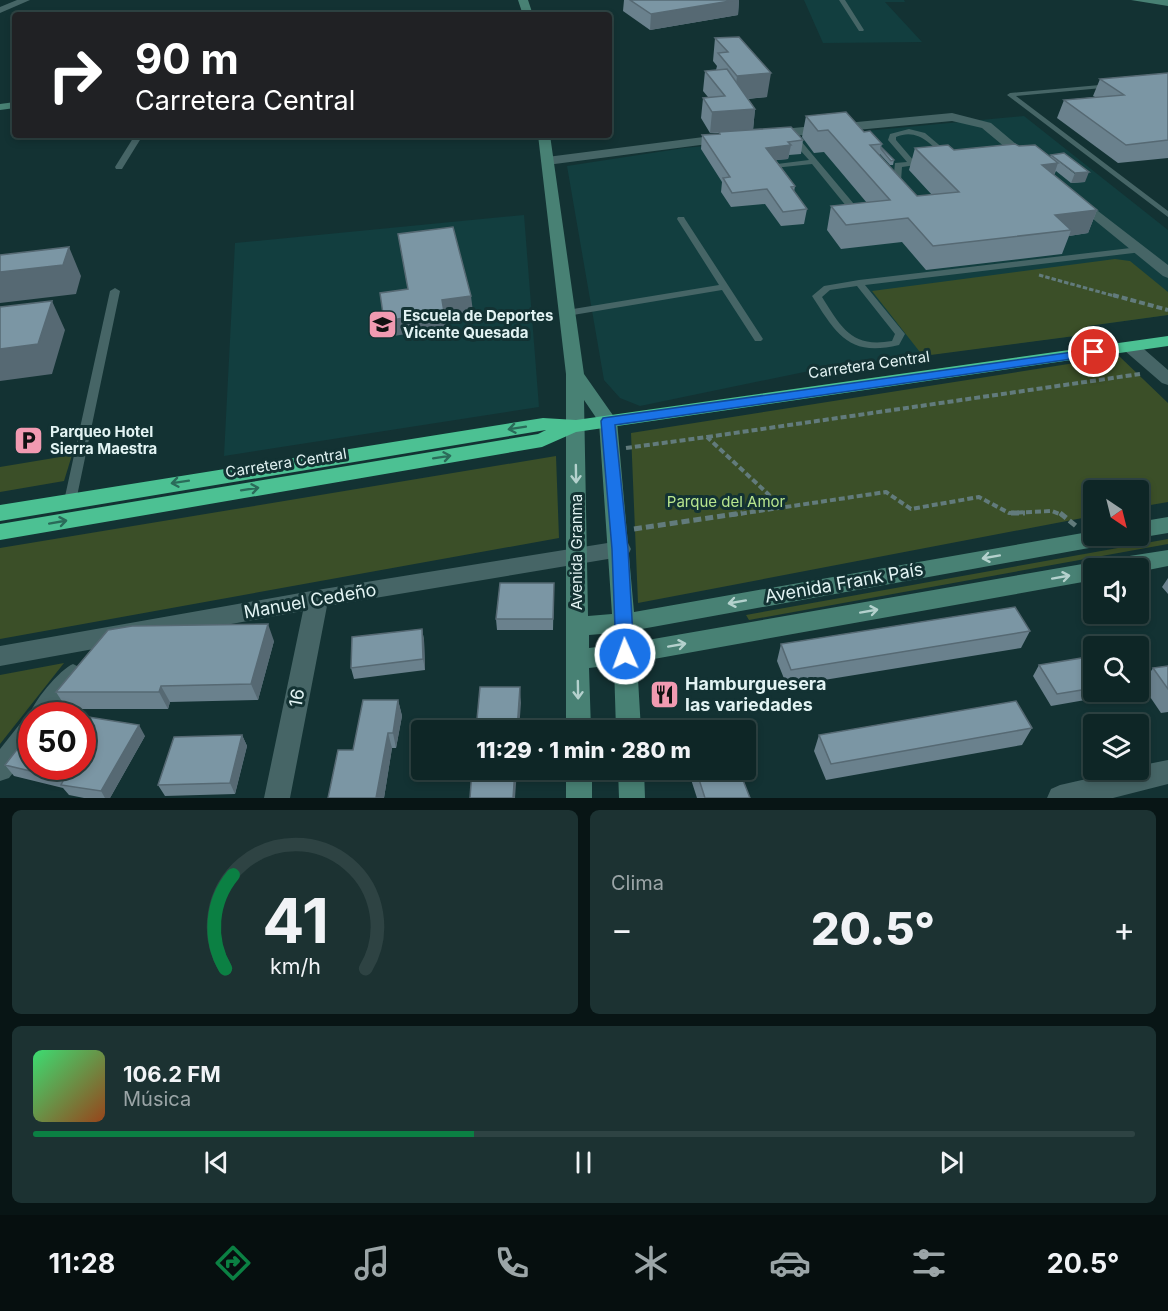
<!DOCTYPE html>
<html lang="es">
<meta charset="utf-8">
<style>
body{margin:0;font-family:Inter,sans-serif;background:#1c3232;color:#f1f3f6;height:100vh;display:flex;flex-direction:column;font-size:22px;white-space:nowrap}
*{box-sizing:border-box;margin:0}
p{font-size:20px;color:#9ba5a7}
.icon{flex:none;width:33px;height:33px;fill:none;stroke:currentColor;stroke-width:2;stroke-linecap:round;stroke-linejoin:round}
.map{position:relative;height:798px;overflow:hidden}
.drawer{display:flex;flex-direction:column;gap:12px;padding:12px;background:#081515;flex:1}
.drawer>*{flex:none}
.top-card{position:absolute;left:12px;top:12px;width:600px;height:126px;border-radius:6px;box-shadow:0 3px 9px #0003,0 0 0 2px #2e4343;background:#202124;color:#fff;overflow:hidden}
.needle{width:39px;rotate:145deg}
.buttons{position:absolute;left:1083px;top:480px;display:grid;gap:12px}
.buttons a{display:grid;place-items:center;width:66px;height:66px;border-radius:6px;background:#0e2626;box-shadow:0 3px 9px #0003,0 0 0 2px #2e4343;font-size:30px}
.speed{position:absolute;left:18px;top:702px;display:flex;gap:12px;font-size:30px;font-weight:700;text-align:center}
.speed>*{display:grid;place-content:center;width:78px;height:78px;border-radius:50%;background:#0e2626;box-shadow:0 3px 9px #0003,0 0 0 2px #2e4343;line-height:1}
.speed .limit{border:9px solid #d22;background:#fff;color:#111}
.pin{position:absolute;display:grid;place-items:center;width:51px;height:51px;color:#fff;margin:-26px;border:3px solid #fff;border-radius:50%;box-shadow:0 2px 6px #0007}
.me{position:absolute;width:66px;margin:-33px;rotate:358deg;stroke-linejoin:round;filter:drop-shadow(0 0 4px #0008)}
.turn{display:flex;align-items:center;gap:21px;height:126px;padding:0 24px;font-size:27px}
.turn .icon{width:78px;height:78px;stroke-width:2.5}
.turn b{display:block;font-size:42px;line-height:51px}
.big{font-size:45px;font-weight:800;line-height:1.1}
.drawer .widget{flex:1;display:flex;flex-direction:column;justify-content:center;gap:9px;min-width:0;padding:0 21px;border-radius:9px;background:#1c3232}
.drawer .dial{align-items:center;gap:0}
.dial svg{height:156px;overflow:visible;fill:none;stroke:#2e4343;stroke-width:7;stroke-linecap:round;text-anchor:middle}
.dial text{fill:#f1f3f6;stroke:none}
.song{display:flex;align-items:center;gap:18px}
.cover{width:72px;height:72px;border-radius:9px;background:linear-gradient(135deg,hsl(140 70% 55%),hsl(20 70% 35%))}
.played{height:6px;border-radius:3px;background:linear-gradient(90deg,#0b8043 40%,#2e4343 40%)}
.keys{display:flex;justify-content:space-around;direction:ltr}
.heat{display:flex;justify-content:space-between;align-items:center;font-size:33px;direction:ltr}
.drawer .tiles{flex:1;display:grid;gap:12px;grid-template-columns:1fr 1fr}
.widget:last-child{grid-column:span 2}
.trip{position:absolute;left:411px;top:720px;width:345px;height:60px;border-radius:6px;background:#0e2626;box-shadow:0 3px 9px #0003,0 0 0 2px #2e4343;font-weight:800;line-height:60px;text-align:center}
.tab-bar{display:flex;height:96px;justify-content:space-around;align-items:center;background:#060f0f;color:#9ba5a7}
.tab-bar .icon{width:42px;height:42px}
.tab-bar .on{color:#0b8043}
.tab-bar b{font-size:27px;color:#f1f3f6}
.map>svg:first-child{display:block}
.built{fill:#123e3f}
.green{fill:#3b4f28}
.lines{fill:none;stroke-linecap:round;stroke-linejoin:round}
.path-far2{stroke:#627b7c;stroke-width:3;stroke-dasharray:4.5 2;stroke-linecap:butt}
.path-far1{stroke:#627b7c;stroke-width:4;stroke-dasharray:6 3;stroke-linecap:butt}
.path{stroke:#627b7c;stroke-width:5;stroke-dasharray:8 4;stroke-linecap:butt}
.lane{fill:#466566;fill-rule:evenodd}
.street{fill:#466566;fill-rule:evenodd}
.secondary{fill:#488174;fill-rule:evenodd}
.highway{fill:#4cc193;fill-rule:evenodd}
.wall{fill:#6a818d}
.shaded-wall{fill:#566973}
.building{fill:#7b96a4;stroke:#566973;stroke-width:1.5}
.oneway{stroke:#2a6b59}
.oneway2{stroke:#b4d1cd}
.route{fill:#1a73e8;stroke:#114b97;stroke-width:1.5}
.labels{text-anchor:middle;stroke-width:6;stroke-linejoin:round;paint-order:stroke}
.poi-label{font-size:15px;font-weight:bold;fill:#e2f3f3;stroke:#133233;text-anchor:start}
.street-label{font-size:15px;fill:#e2f3f3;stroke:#133233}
.park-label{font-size:15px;fill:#b8e68e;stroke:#133233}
.near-street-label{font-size:18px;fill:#e2f3f3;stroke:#133233}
.near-poi-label{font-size:18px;font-weight:bold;fill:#e2f3f3;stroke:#133233;text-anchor:start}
</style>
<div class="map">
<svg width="1168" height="798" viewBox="0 0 1168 798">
<rect width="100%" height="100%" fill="#133233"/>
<path class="built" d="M804,0H904L905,2H885L922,42L823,43Z
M1024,116L1168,230V315L1088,326L1090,334L819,369L640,406L620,398L604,380L567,166L684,148Z
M524,215L539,407L224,456L235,243Z"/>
<path class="green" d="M1115,259L1130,261L1168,292V315L1088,326L1090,334L923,356L872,291Z
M1119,356L1168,403V502L1139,507L1138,490H1094L1093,516L638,603L631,433Z
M72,455L64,481L0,492V467Z
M556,456L559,538L0,639V548Z
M1168,539V544L749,620L746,615Z
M64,663L0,744V675Z"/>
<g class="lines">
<path class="path-far2" d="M1039,275L1118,297"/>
<path class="path-far1" d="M1113,295L1168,310
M707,437L1140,374
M626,448L707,437L782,507
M732,515L886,492L911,509L979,497L1009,513L1052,511L1062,515"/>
<path class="path" d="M1011,513H1025
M1060,513L1076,526
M634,529L742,513"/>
<path class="lane" d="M839,0H845L864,30L863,31H859Z
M1111,84L1114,86L1113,87L1016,96L1168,211V217L1007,95L1010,93Z
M909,129L925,133L951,155L944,157C930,143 917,128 896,137V140L914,161L923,160L927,162L923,164L902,167L901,181L897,183H894L888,175L894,173L895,163L907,162L888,140L890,134Z
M135,135H143L122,169H116L115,167Z
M790,135H796L859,210V214L853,216H850L849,214L851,212L812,164L774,168L773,166L777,164L809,160L790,139Z
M678,217H684L685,219L763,339L761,341H755L722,290L567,316L564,315L562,313L564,311L567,310L719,285L677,219Z
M1139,247L1143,250L1142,252L865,285L905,334L899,345C849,357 837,335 812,296L824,286L859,280ZM857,286L895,334L892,341C851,348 842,328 822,297L830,290Z
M115,288L120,291L76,501L74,504H66L64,501L110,291Z"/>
<path class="street" d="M17,0H30L0,13V7Z
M952,113L991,123L1035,160L1029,164L1024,163L982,128L952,121L772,138L766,134L772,130Z
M727,134L731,135V141L547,165L541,161L547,157Z
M1076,194L1168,265V278L1163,276L1071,201L1069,198Z
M1131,342L1137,343L1168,370V385L1162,383L1125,351L1123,347L1125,343Z
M620,541L628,543L631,549L628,555L620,557L327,606L290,798H264L303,611L0,666V646L317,590Z
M73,664L81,668L85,675L56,716H32V749L9,778L0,781V749L23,720L29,717C31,704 60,669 73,664Z
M1168,760V784L1113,798H1047L1051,789L1060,785L1126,770H1138V766Z"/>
<path class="secondary" d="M518,0H528L533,15H523Z
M1131,0H1168V6Z
M15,102V108L0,110V104Z
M538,135H550L584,374L617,421L634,612L1094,531V536H1121L1118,542L1111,544L636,630V642L1094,562L1101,565L1110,559L1168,550V566L1138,572V568H1094V580L637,662L641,730H616L614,665L589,668L591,730H566V374ZM584,400L599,422L612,614L588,616ZM613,633V645L589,648V635Z
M1168,517V533L1138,538L1131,536H1138V522Z
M566,770H592V798H566Z
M618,770H644L645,798H619Z"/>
<path class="highway" d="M1168,336V346L576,432L542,447L0,540V524L538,434L546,430L0,521V505L543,418L576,420Z"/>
</g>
<path class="wall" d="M624,0H739L738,15L650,30L623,11Z
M739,37L767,97L748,99L755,109L753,130L803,140L801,154L789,155L788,159L776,160L795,186L794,192L807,209L804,224L781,226L765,204L731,207L721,192L722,182L701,149L702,135L719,134V133H710L701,118L703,98L708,97L703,91L705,71L716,70L717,66L713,61L715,38Z
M1168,73V158L1118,163L1057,118L1064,100L1095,97L1093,96L1100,79Z
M806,116L864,132L882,144L881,147L894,160L893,165H890L880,154L879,156L917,196L932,195L909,170L915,148L954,150L1019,146L1050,157L1051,155L1085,182L1071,183L1056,171L1054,175L1097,210L1088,233L1069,236L1062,254L926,270L902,242L841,249L827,230L831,206L867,203L824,152L814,153L802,137Z
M1168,578V594L1162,587Z
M554,583L553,630H497L496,619Z
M422,629L424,640L425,670L354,679L351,668Z
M1030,631L1021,648L787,686L777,661L781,644Z
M274,641L258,700L170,702L168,709H67L56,692Z
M1094,656V692H1111L1108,696L1051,706L1033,676L1039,665Z
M1168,666V712L1161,713L1142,685L1153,668Z
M398,700L402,716L396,748H392L384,798H328L353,750Z
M1032,728L1022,745L826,780L814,751L819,735Z
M242,735L247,746L235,794L165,796L158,785Z
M145,736L110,798H84L69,795L63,788L14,776L5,765Z
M688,770H739L750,798H697Z"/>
<path class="shaded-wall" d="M736,0H739L738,15L650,30L651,14Z
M771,73L767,97L734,100L737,76Z
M755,109L753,130L710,133L712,112Z
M791,145L788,159L764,161L766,148Z
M1058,163L1050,186L1042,165Z
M1089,172L1085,182L1071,183L1075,173Z
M1097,210L1088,233L1069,236L1071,230L1055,215Z
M69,247L81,276L76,294L0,303V272Z
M471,296L473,312L445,316L446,328L387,337L384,321L442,300Z
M52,301L65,330L52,374L0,381V349Z
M268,624L274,641L258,700L251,684Z
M422,629L424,640L425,670L423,659Z
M161,686L170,702L168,709L159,692Z
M520,687L521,703L519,730H517Z
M398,700L402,716L396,748L393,733Z
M139,725L145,736L110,798H105L101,791Z
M388,733L392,748L384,798H376Z
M242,735L247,746L235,794L230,783Z
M515,770H517L515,798H513Z"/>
<path class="building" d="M630,0H736L651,14Z
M739,37L771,73L737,76L718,53L728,52L715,38Z
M727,69L755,109L712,112L703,98L725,96L705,71Z
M1168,73V140L1126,145L1064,100L1124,95L1100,79Z
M846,112L864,132L870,131L882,144L870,145L917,196L959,192L915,148L948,145L954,150L1015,144L1019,146L1035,145L1058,163L1042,165L1097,210L1055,215L1071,230L933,246L908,218L846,225L831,206L890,200L828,130L818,131L806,116Z
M791,127L803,140L788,142L791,145L766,148L795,186L791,187L807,209L783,212L767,189L732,193L723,178L730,177L702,135L720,134L719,132Z
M881,147L894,160L891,161L881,149Z
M1064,153L1089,172L1075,173L1051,155Z
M453,227L471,296L442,300L444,312L384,321L380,293L408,289L398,234Z
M69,247L63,265L0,272V255Z
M52,301L38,344L0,349V307Z
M500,583H554L553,619H496Z
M1015,607L1030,631L791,670L781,644Z
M268,624L251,684L161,686L159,692H56L108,630L132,626Z
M422,629L423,659L351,668L352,637Z
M1094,656V688L1057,694L1039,665Z
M1168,666V689L1153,668Z
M480,687H520L517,730H476Z
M363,700H398L393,733H388L376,798H328L338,750H353Z
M1016,701L1032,728L831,764L819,735Z
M46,710L80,716H42Z
M82,716L139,725L101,791L61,785L64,779L5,765L32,730V766H82Z
M722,723L725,730H685Z
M242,735L230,783L158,785L174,737Z
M472,770H515L513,798H470Z
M696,770H739L750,798H705Z"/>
<defs><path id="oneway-shaft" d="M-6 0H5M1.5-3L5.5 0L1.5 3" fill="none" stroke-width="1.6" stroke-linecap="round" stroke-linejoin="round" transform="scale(1.5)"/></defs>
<g class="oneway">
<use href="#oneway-shaft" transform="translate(517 428) rotate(171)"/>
<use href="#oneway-shaft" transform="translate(442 457) rotate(-9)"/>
<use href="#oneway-shaft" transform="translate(180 482) rotate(171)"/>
<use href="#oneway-shaft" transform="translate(250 489) rotate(-9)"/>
<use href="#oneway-shaft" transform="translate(58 522) rotate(-10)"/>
</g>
<g class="oneway2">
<use href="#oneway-shaft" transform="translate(576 474) rotate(89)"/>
<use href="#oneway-shaft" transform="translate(991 557) rotate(170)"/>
<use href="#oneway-shaft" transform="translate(1061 577) rotate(-10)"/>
<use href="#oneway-shaft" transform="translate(737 602) rotate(170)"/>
<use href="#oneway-shaft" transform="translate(869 611) rotate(-10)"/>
<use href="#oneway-shaft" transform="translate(677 645) rotate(-10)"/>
<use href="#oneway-shaft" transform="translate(578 690) rotate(89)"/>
</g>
<path class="route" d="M1094,349L1101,352L1099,355L615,425L628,549L634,654L631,659L625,662L619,659L616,654L612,549L601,421L603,418Z"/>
<defs>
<symbol id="school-square" viewBox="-11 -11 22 22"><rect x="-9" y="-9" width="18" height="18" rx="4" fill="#f19ab1" stroke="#133233"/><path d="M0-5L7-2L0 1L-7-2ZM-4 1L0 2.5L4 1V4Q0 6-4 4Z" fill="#111"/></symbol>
<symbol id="parking-square" viewBox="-11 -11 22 22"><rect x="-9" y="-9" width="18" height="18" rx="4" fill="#f19ab1" stroke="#133233"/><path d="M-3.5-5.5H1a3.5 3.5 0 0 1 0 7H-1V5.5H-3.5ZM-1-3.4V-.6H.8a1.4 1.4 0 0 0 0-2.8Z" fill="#111"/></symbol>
<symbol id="restaurant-square" viewBox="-11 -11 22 22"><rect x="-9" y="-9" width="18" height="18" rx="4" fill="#f19ab1" stroke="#133233"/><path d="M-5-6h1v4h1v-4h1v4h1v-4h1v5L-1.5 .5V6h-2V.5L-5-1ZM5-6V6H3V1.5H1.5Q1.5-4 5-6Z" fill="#111"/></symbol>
</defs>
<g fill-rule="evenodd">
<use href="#school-square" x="366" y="308" width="33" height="33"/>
<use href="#parking-square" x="12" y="424" width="33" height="33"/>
<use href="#restaurant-square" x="648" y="678" width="33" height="33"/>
</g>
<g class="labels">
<g class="poi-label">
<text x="403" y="321">Escuela de Deportes<tspan x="403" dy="17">Vicente Quesada</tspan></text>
<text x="50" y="437">Parqueo Hotel<tspan x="50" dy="17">Sierra Maestra</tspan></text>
</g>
<g class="street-label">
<text transform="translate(869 365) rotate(-8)" y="5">Carretera Central</text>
<text transform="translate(286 463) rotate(-9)" y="5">Carretera Central</text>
<text transform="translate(577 552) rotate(-90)" y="5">Avenida Granma</text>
</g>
<g class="park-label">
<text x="726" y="507">Parque del Amor</text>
</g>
<g class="near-street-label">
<text transform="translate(844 583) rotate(-10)" y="6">Avenida Frank País</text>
<text transform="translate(310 601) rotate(-10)" y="6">Manuel Cedeño</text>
<text transform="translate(297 698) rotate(-79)" y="6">16</text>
</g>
<g class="near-poi-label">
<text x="685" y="690">Hamburguesera<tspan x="685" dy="21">las variedades</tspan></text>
</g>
</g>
</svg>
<div class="buttons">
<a><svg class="needle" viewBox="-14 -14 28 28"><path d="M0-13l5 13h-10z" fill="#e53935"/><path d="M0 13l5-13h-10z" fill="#9ba5a7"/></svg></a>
<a><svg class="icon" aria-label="sound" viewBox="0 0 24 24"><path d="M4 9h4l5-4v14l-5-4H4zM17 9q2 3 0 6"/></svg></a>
<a><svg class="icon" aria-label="search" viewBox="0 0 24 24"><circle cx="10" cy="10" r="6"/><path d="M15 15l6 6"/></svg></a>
<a><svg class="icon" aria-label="layers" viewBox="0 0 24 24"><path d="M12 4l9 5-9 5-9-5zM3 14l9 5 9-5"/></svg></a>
</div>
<div class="speed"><div class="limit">50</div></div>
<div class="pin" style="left:1094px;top:352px;background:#d93025"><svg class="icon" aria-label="arrive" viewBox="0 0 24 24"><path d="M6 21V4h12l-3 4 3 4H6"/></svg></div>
<svg class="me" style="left:625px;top:654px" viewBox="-20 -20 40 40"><circle r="17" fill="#1a73e8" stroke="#fff" stroke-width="3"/><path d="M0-11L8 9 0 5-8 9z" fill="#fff"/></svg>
<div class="trip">11:29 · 1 min · 280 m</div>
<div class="top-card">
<div class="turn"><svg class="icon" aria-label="right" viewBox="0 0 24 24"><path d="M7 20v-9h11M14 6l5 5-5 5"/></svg><div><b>90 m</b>Carretera Central</div></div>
</div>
</div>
<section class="drawer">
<div class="tiles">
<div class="widget dial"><svg viewBox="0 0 100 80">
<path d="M14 69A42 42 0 1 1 86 69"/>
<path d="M14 69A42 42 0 0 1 18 21" stroke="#0b8043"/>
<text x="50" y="56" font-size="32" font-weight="700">41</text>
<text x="50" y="72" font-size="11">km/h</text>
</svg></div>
<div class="widget"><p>Clima</p>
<div class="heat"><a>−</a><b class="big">20.5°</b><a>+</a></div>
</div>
<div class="widget">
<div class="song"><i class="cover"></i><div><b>106.2 FM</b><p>Música</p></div></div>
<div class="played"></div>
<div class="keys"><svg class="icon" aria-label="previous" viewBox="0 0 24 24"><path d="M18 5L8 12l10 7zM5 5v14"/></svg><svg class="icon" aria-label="pause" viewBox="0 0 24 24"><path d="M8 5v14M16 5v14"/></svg><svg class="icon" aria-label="next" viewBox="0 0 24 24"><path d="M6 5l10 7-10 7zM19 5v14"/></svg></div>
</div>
</div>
</section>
<nav class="tab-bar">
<b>11:28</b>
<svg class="icon on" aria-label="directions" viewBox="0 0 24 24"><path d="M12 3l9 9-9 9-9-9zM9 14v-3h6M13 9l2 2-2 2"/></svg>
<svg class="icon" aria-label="music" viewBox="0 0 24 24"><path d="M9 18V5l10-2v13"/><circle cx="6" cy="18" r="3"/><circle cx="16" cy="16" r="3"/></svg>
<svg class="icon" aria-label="phone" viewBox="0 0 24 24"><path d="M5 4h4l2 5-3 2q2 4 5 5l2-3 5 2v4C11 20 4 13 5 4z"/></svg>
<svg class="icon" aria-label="climate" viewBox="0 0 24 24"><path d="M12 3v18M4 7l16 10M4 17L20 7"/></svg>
<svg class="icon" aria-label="car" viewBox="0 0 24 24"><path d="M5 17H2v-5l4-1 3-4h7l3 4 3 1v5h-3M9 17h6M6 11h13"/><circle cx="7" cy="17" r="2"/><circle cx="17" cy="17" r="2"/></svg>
<svg class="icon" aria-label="filters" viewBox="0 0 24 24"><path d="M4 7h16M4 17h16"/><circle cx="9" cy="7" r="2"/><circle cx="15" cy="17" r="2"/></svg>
<b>20.5°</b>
</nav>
